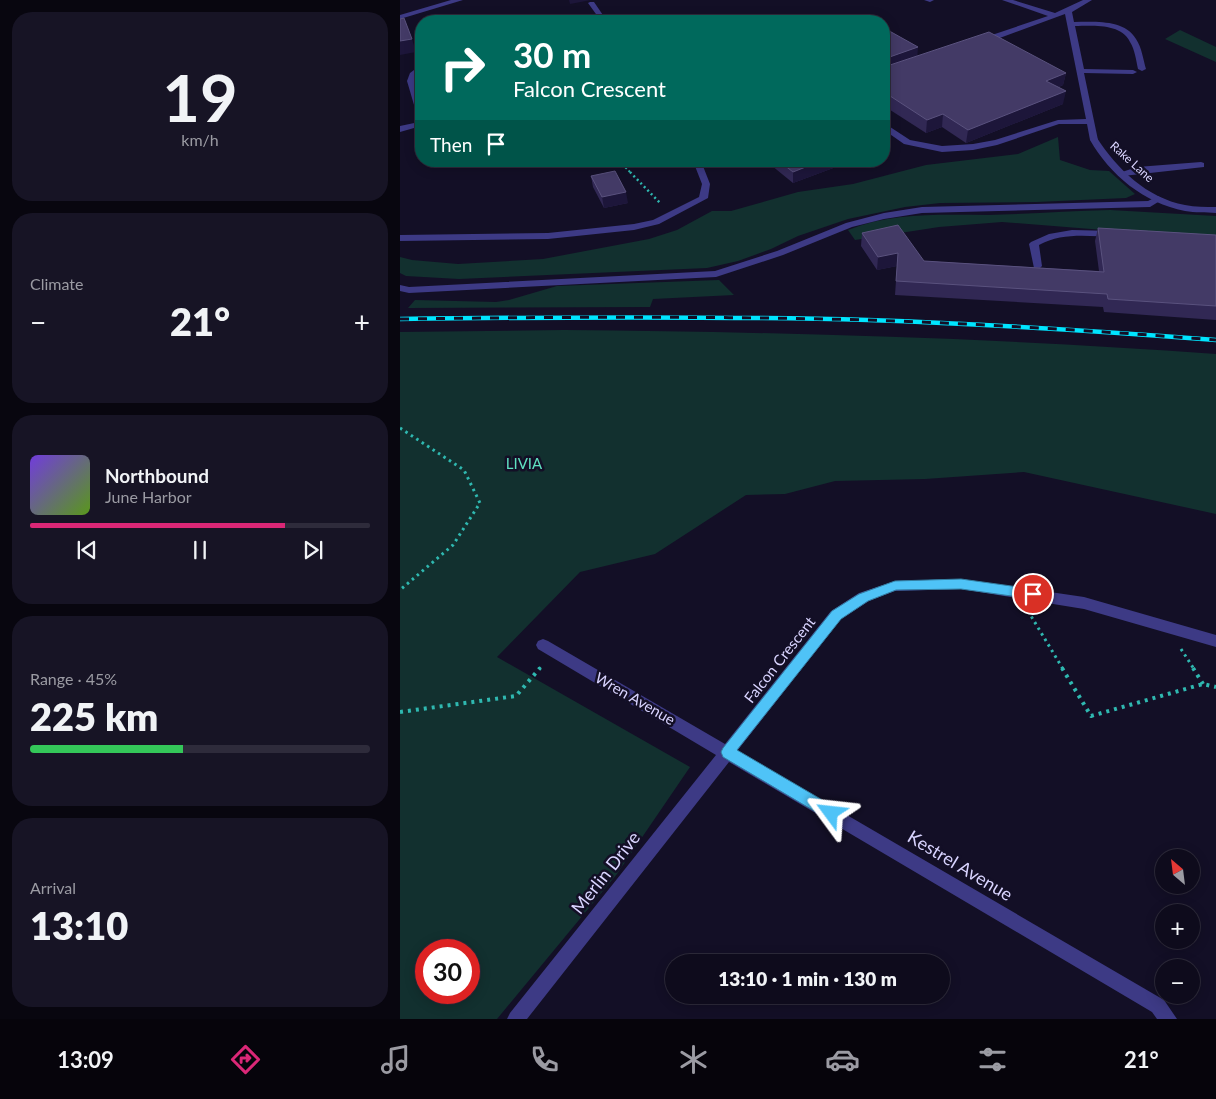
<!DOCTYPE html>
<meta charset="utf-8">
<style>
body{margin:0;font-family:Lato,sans-serif;background:#171425;color:#f1f3f6;height:100vh;display:flex;flex-direction:column;font-size:19px;white-space:nowrap}
*{box-sizing:border-box;margin:0}
p{font-size:16px;color:#9b9ba3}
.icon{flex:none;width:28px;height:28px;fill:none;stroke:currentColor;stroke-width:2;stroke-linecap:round;stroke-linejoin:round}
.map{position:relative;flex:1;overflow:hidden}
.details{display:flex;flex-direction:column;gap:12px;padding:12px;background:#08060f;width:400px}
.details>*{flex:none}
.hud{position:absolute;left:15px;top:15px;width:475px;height:152px;border-radius:20px;box-shadow:0 2px 12px #0003,0 0 0 1px #2e2b3b;background:#00695c;color:#fff;overflow:hidden}
.needle{width:32px;rotate:332deg}
.controls{position:absolute;left:755px;top:849px;display:grid;gap:10px}
.controls a{display:grid;place-items:center;width:45px;height:45px;border-radius:50%;background:#0e0b1c;box-shadow:0 2px 12px #0003,0 0 0 1px #2e2b3b;font-size:25px}
.speed{position:absolute;left:15px;top:939px;display:flex;gap:10px;font-size:25px;font-weight:700;text-align:center}
.speed>*{display:grid;place-content:center;width:65px;height:65px;border-radius:50%;background:#0e0b1c;box-shadow:0 2px 12px #0003,0 0 0 1px #2e2b3b;line-height:1}
.speed .limit{border:8px solid #d22;background:#fff;color:#111}
.pin{position:absolute;display:grid;place-items:center;width:42px;height:42px;color:#fff;margin:-21px;border:2px solid #fff;border-radius:50%;box-shadow:0 1px 5px #0007}
.me{position:absolute;width:55px;margin:-28px;rotate:300deg;stroke-linejoin:round;filter:drop-shadow(0 0 4px #0008)}
.turn{display:flex;align-items:center;gap:18px;height:105px;padding:0 15px;font-size:22px}
.turn .icon{width:65px;height:65px;stroke-width:2.5}
.turn b{display:block;font-size:35px;line-height:42px}
.then{display:flex;align-items:center;height:48px;padding:0 15px;background:#0003;gap:10px;font-size:19px}
.big{font-size:38px;font-weight:800;line-height:1.1}
.details .tile{flex:1;display:flex;flex-direction:column;justify-content:center;gap:8px;min-width:0;padding:0 18px;border-radius:20px;background:#171425}
.details .dial{align-items:center;gap:0}
.dial b{font-size:65px;line-height:1}
.song{display:flex;align-items:center;gap:15px}
.cover{width:60px;height:60px;border-radius:8px;background:linear-gradient(135deg,hsl(260 70% 55%),hsl(90 70% 35%))}
.played{height:5px;border-radius:2px;background:linear-gradient(90deg,#db2777 75%,#2e2b3b 75%)}
.keys{display:flex;justify-content:space-around;direction:ltr}
.heat{display:flex;justify-content:space-between;align-items:center;font-size:28px;direction:ltr}
.charge{height:8px;border-radius:4px;background:linear-gradient(90deg,#34c759 45%,#2e2b3b 0)}
.trip{position:absolute;left:265px;top:954px;width:285px;height:50px;border-radius:25px;background:#0e0b1c;box-shadow:0 2px 12px #0003,0 0 0 1px #2e2b3b;font-weight:800;line-height:50px;text-align:center}
.tabs{display:flex;height:80px;justify-content:space-around;align-items:center;background:#06040b;color:#9b9ba3}
.tabs .icon{width:35px;height:35px}
.tabs .active{color:#db2777}
.tabs b{font-size:22px;color:#f1f3f6}
main{display:flex;flex:1;min-height:0}
.map>svg:first-child{display:block}
.green{fill:#12302f;fill-rule:evenodd}
.lines{fill:none;stroke-linecap:round;stroke-linejoin:round}
.path-far3{stroke:#2fb8b0;stroke-width:2;stroke-dasharray:2 2.5;stroke-linecap:butt}
.path-far2{stroke:#2fb8b0;stroke-width:2.5;stroke-dasharray:2 3;stroke-linecap:butt}
.path-far1{stroke:#2fb8b0;stroke-width:3;stroke-dasharray:2.5 4;stroke-linecap:butt}
.path{stroke:#2fb8b0;stroke-width:4;stroke-dasharray:3 5;stroke-linecap:butt}
.service{fill:#3d3a85;fill-rule:evenodd}
.minor{fill:#3d3a85;fill-rule:evenodd}
.rail-casing{stroke:#00e5ff;stroke-width:4.5}
.rail{stroke:#130f26;stroke-width:3;stroke-dasharray:9;stroke-linecap:butt}
.wall{fill:#312854}
.shaded-wall{fill:#1d163a}
.building{fill:#433a66;stroke:#5a527e}
.route{fill:#4fc3f7;stroke:#337fa1}
.labels{text-anchor:middle;stroke-width:5;stroke-linejoin:round;paint-order:stroke}
.far-street-label{font-size:12px;fill:#d9d4ff;stroke:#130f26}
.park-label{font-size:15px;fill:#5fe0c0;stroke:#130f26}
.street-label{font-size:15px;fill:#d9d4ff;stroke:#130f26}
.near-street-label{font-size:18px;fill:#d9d4ff;stroke:#130f26}
</style>
<main>
<section class="details">
<div class="tile dial"><b>19</b><p>km/h</p></div>
<div class="tile"><p>Climate</p>
<div class="heat"><a>−</a><b class="big">21°</b><a>+</a></div>
</div>
<div class="tile">
<div class="song"><i class="cover"></i><div><b>Northbound</b><p>June Harbor</p></div></div>
<div class="played"></div>
<div class="keys"><svg class="icon" aria-label="previous" viewBox="0 0 24 24"><path d="M18 5L8 12l10 7zM5 5v14"/></svg><svg class="icon" aria-label="pause" viewBox="0 0 24 24"><path d="M8 5v14M16 5v14"/></svg><svg class="icon" aria-label="next" viewBox="0 0 24 24"><path d="M6 5l10 7-10 7zM19 5v14"/></svg></div>
</div>
<div class="tile"><p>Range · 45%</p><b class="big">225 km</b><div class="charge"></div></div>
<div class="tile"><p>Arrival</p><b class="big">13:10</b></div>
</section>
<div class="map">
<svg width="816" height="1019" viewBox="0 0 816 1019">
<rect width="100%" height="100%" fill="#130f26"/>
<path class="green" d="M780,30L816,47V62L765,39Z
M658,137L660,160L690,170L709,171L735,194L726,198L637,202L540,203L505,207L448,219L398,236L371,249L338,261L307,268L59,279L6,276L0,273V257L12,260L58,264L143,259L249,239L277,230L312,211H331L398,192L453,184L526,165L618,154Z
M710,210L816,216V239L602,222L539,227L455,240L448,230C493,212 541,215 588,215C628,214 669,211 710,210Z
M319,280L334,295L253,299L250,307L8,308L15,300L96,302L109,300L157,286Z
M164,330C382,332 599,338 816,354V514L624,472L525,479L435,481L385,494L346,495L255,554L180,572L97,657L290,767L217,874L97,1019H0V332ZM26,950H69V992H26Z"/>
<g class="lines">
<path class="path-far3" d="M219,161L231,173"/>
<path class="path-far2" d="M230,172L261,204"/>
<path class="path-far1" d="M0,428L64,470L80,503L53,545L0,590
M628,611L663,669
M781,649L794,669
M139,669L142,666"/>
<path class="path" d="M662,668L691,716L803,684L816,687
M793,668L803,684
M0,712L116,696L140,668"/>
<path class="service" d="M51,0H63L0,19V15Z
M524,0H534L530,2Z
M602,0H613L655,13L683,0H692L672,12L674,22C694,22 724,19 736,39C742,48 743,59 746,69L742,71L738,69C736,60 735,50 730,42C721,23 692,26 675,26L684,69L733,70L737,72L733,74L684,73L698,140L697,142L690,140L687,124H659L597,145L573,150L542,152L504,144L484,130V123L510,140L542,146L573,144L595,140L658,120L686,119L665,14L586,43H580V39L648,16Z
M190,2H194L207,21H201L188,3Z
M18,67H21V73L17,76L15,81L21,105V126L0,132V126L19,122L7,81L10,73Z
M293,161H301L310,184L308,198L259,224L234,230L148,239L0,241V235L148,233L234,224L253,220L299,197L302,184Z
M801,162L804,163V167L723,176L719,173L737,167Z
M758,196L763,199L750,207L522,213L484,219L452,227L383,255L316,277L9,293L0,291V285L9,287L315,271L377,251L446,223L484,213L522,207L748,201Z
M672,230L714,231L719,234L714,237C689,236 662,232 639,245L642,266L640,268H634L629,244L631,242L649,234Z"/>
<path class="minor" d="M691,138H697C717,169 747,198 785,205C795,207 806,207 816,207V213C806,212 795,213 785,211C744,203 710,175 690,140Z
M561,579L684,597L816,635V647L684,609L561,589L495,591L469,601L441,619L337,751L764,1000L777,1019H757L752,1012L329,762L127,1019H107L110,1013L316,755L138,649L136,645L138,641L143,639L148,641L325,744L431,611L459,593L495,581Z"/>
<defs>
<path id="rail" d="M0,319C156,317 312,316 468,320C584,324 700,331 816,340"/>
</defs>
<use href="#rail" class="rail-casing"/>
<use href="#rail" class="rail"/>
</g>
<path class="wall" d="M484,28L517,56L666,73L663,85L659,87L663,104L566,143L542,127L526,133L484,106Z
M366,161H444V164L393,183Z
M191,176L228,203L204,208L193,187Z
M698,228L816,235V320L704,312L703,307L495,295L497,266L477,270L461,246L462,233L524,261L699,271L695,241Z"/>
<path class="shaded-wall" d="M169,0H191L170,4Z
M12,39L16,52L0,55V41Z
M518,47L517,60L484,71V59Z
M666,73L663,85L644,93L646,81Z
M666,91L663,104L566,143L568,130Z
M543,114L542,127L526,133L527,120Z
M421,161H444V164L393,183V172Z
M226,192L228,203L204,208L202,197Z
M498,253L497,266L477,270L478,257Z"/>
<path class="building" d="M4,18L12,39L0,41V19Z
M484,28L518,47L484,59V66Z
M589,32L666,73L646,81L666,91L568,130L543,114L527,120L484,92V67Z
M379,161H421L393,172Z
M215,171L226,192L202,197L191,176Z
M498,225L524,261L704,272L698,228L816,235V306L708,299L707,294L496,281L498,253L478,257L462,233Z"/>
<path class="route" d="M561,579L633,589L637,591L639,594L637,598L633,599L561,589L496,590L468,601L441,619L337,750L436,808L438,813L436,818L431,820L426,818L323,757L321,752L323,748L432,611L459,594L495,581Z"/>
<g class="labels">
<g class="far-street-label">
<text transform="translate(732 162) rotate(42)" y="4">Rake Lane</text>
</g>
<g class="park-label">
<text x="124" y="469">LIVIA</text>
</g>
<g class="street-label">
<text transform="translate(380 660) rotate(-52)" y="5">Falcon Crescent</text>
<text transform="translate(235 699) rotate(30)" y="5">Wren Avenue</text>
</g>
<g class="near-street-label">
<text transform="translate(560 866) rotate(31)" y="6">Kestrel Avenue</text>
<text transform="translate(206 873) rotate(-52)" y="6">Merlin Drive</text>
</g>
</g>
</svg>
<div class="controls">
<a><svg class="needle" viewBox="-14 -14 28 28"><path d="M0-13l5 13h-10z" fill="#e53935"/><path d="M0 13l5-13h-10z" fill="#9b9ba3"/></svg></a>
<a>+</a>
<a>−</a>
</div>
<div class="speed"><div class="limit">30</div></div>
<div class="pin" style="left:633px;top:594px;background:#d93025"><svg class="icon" aria-label="arrive" viewBox="0 0 24 24"><path d="M6 21V4h12l-3 4 3 4H6"/></svg></div>
<svg class="me" style="left:431px;top:813px" viewBox="-20 -20 40 40"><path d="M0-17L14 15 0 8-14 15z" fill="#4fc3f7" stroke="#fff" stroke-width="4"/></svg>
<div class="trip">13:10 · 1 min · 130 m</div>
<div class="hud">
<div class="turn"><svg class="icon" aria-label="right" viewBox="0 0 24 24"><path d="M7 20v-9h11M14 6l5 5-5 5"/></svg><div><b>30 m</b>Falcon Crescent</div></div>
<div class="then">Then<svg class="icon" aria-label="arrive" viewBox="0 0 24 24"><path d="M6 21V4h12l-3 4 3 4H6"/></svg></div>
</div>
</div>
</main>
<nav class="tabs">
<b>13:09</b>
<svg class="icon active" aria-label="directions" viewBox="0 0 24 24"><path d="M12 3l9 9-9 9-9-9zM9 14v-3h6M13 9l2 2-2 2"/></svg>
<svg class="icon" aria-label="music" viewBox="0 0 24 24"><path d="M9 18V5l10-2v13"/><circle cx="6" cy="18" r="3"/><circle cx="16" cy="16" r="3"/></svg>
<svg class="icon" aria-label="phone" viewBox="0 0 24 24"><path d="M5 4h4l2 5-3 2q2 4 5 5l2-3 5 2v4C11 20 4 13 5 4z"/></svg>
<svg class="icon" aria-label="climate" viewBox="0 0 24 24"><path d="M12 3v18M4 7l16 10M4 17L20 7"/></svg>
<svg class="icon" aria-label="car" viewBox="0 0 24 24"><path d="M5 17H2v-5l4-1 3-4h7l3 4 3 1v5h-3M9 17h6M6 11h13"/><circle cx="7" cy="17" r="2"/><circle cx="17" cy="17" r="2"/></svg>
<svg class="icon" aria-label="filters" viewBox="0 0 24 24"><path d="M4 7h16M4 17h16"/><circle cx="9" cy="7" r="2"/><circle cx="15" cy="17" r="2"/></svg>
<b>21°</b>
</nav>
